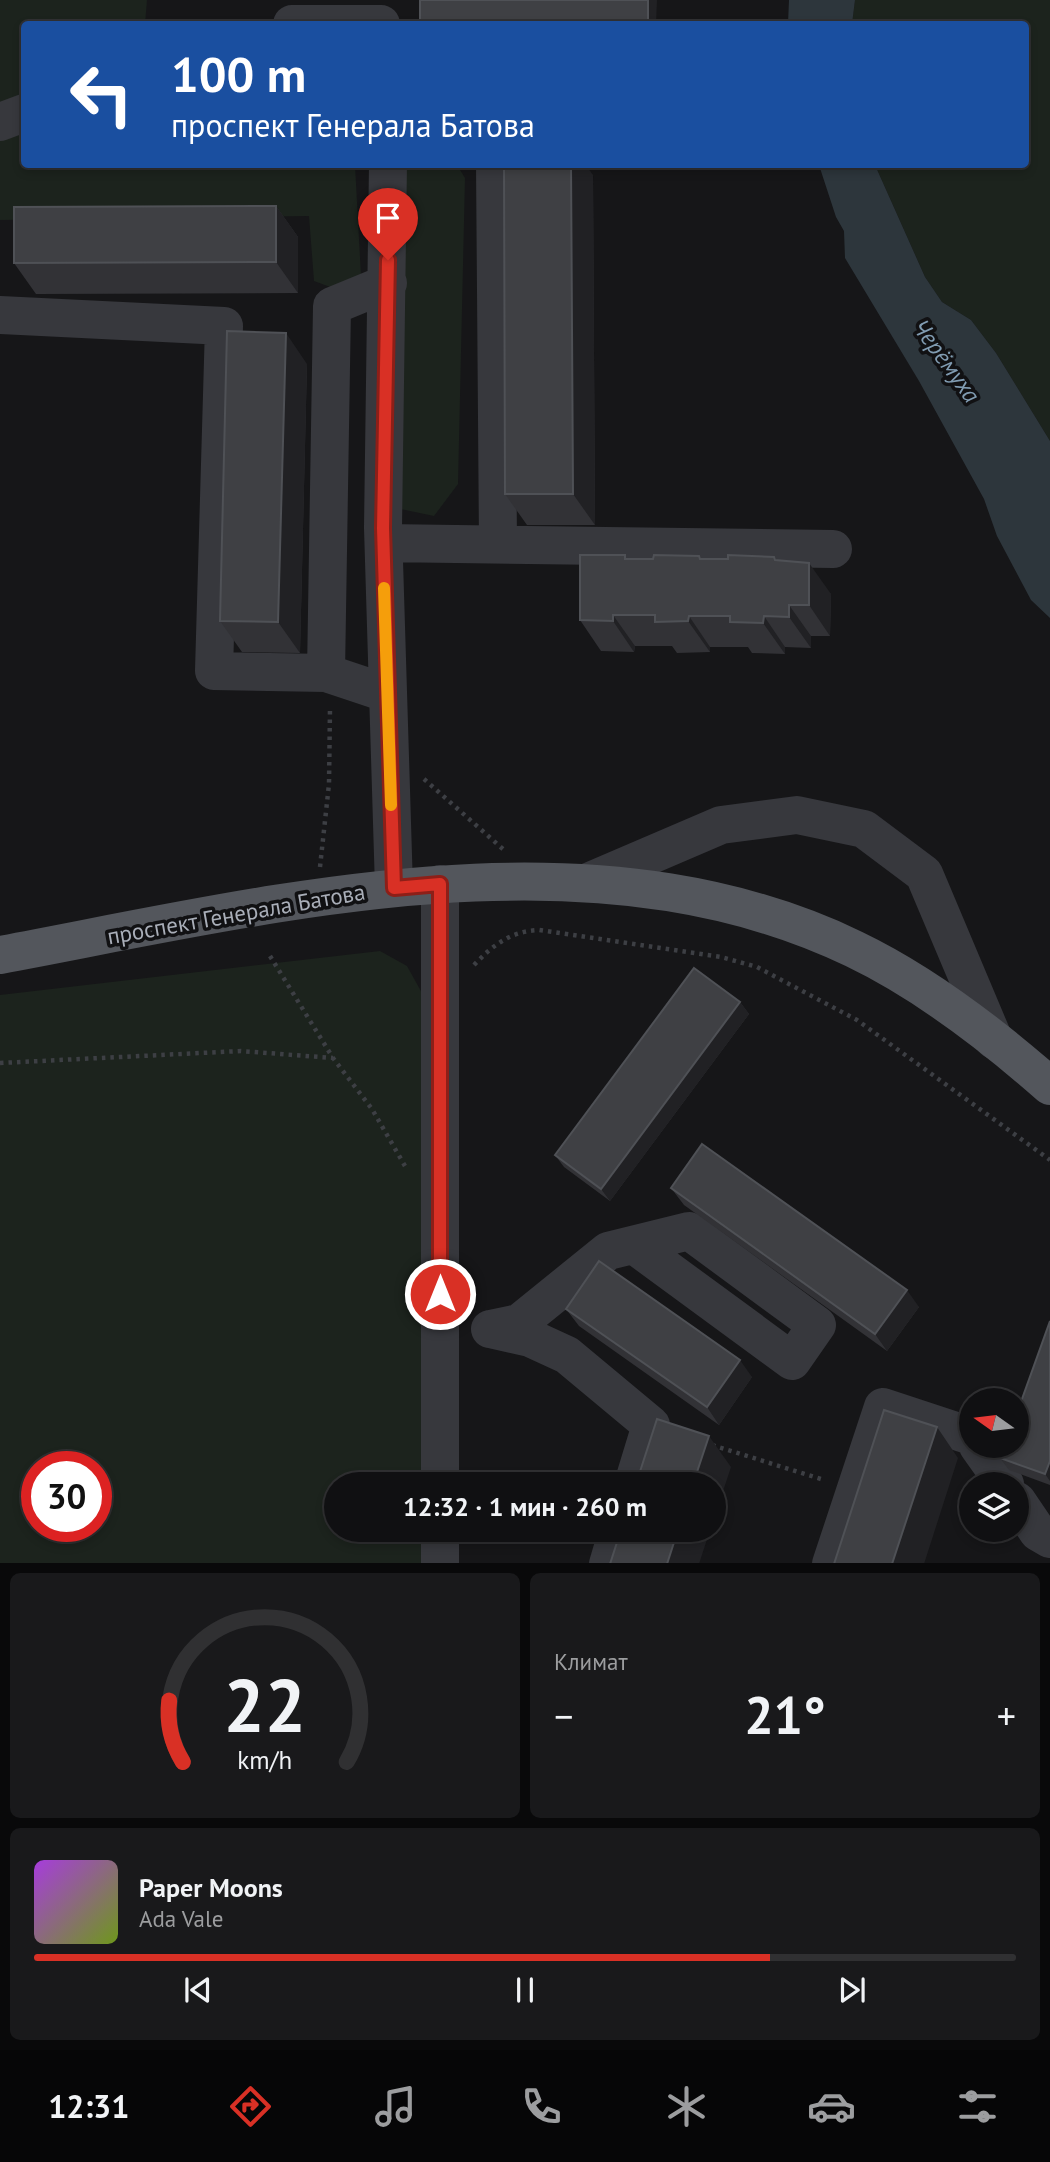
<!DOCTYPE html>
<html lang="ru">
<meta charset="utf-8">
<style>
body{margin:0;font-family:"PT Sans",sans-serif;background:#19191b;color:#f1f3f6;height:100vh;display:flex;flex-direction:column;font-size:26px;white-space:nowrap}
*{box-sizing:border-box;margin:0}
p{font-size:23px;color:#9c9d9f}
.icon{flex:none;width:38px;height:38px;fill:none;stroke:currentColor;stroke-width:2;stroke-linecap:round;stroke-linejoin:round}
.map{position:relative;height:1563px;overflow:hidden}
.side{display:flex;flex-direction:column;gap:10px;padding:10px;background:#09090a;flex:1}
.side>*{flex:none}
.banner{position:absolute;left:21px;top:21px;width:1008px;height:147px;border-radius:7px;box-shadow:0 4px 10px #0003,0 0 0 2px #303032;background:#1a4fa0;color:#fff;overflow:hidden}
.needle{width:46px;rotate:284deg}
.tools{position:absolute;left:959px;top:1388px;display:grid;gap:14px}
.tools a{display:grid;place-items:center;width:70px;height:70px;border-radius:50%;background:#101012;box-shadow:0 4px 10px #0003,0 0 0 2px #303032;font-size:35px}
.speed{position:absolute;left:21px;top:1451px;display:flex;gap:14px;font-size:35px;font-weight:700;text-align:center}
.speed>*{display:grid;place-content:center;width:91px;height:91px;border-radius:50%;background:#101012;box-shadow:0 4px 10px #0003,0 0 0 2px #303032;line-height:1}
.speed .limit{border:10px solid #d22;background:#fff;color:#111}
.pin{position:absolute;display:grid;place-items:center;width:60px;height:60px;color:#fff;margin:-72px -30px;border-radius:50% 50% 50% 0;rotate:-45deg;box-shadow:0 0 7px #0007}
.pin .icon{rotate:45deg}
.me{position:absolute;width:77px;margin:-38px;rotate:0deg;stroke-linejoin:round;filter:drop-shadow(0 0 5px #0008)}
.turn{display:flex;align-items:center;gap:24px;height:147px;padding:0 35px;font-size:32px}
.turn .icon{width:91px;height:91px;stroke-width:2.5}
.turn b{display:block;font-size:49px;line-height:60px}
.big{font-size:52px;font-weight:800;line-height:1.1}
.side .tile{flex:1;display:flex;flex-direction:column;justify-content:center;gap:10px;min-width:0;padding:0 24px;border-radius:10px;background:#19191b}
.side .dial{align-items:center;gap:0}
.dial svg{height:182px;overflow:visible;fill:none;stroke:#303032;stroke-width:7;stroke-linecap:round;text-anchor:middle}
.dial text{fill:#f1f3f6;stroke:none}
.song{display:flex;align-items:center;gap:21px}
.cover{width:84px;height:84px;border-radius:10px;background:linear-gradient(135deg,hsl(280 70% 55%),hsl(80 70% 35%))}
.played{height:7px;border-radius:4px;background:linear-gradient(90deg,#d93025 75%,#303032 75%)}
.keys{display:flex;justify-content:space-around;direction:ltr}
.heat{display:flex;justify-content:space-between;align-items:center;font-size:38px;direction:ltr}
.side .tiles{flex:1;display:grid;gap:10px;grid-template-columns:1fr 1fr}
.tile:last-child{grid-column:span 2}
.trip{position:absolute;left:324px;top:1472px;width:402px;height:70px;border-radius:35px;background:#101012;box-shadow:0 4px 10px #0003,0 0 0 2px #303032;font-weight:800;line-height:70px;text-align:center}
.tab-bar{display:flex;height:112px;justify-content:space-around;align-items:center;background:#060607;color:#9c9d9f}
.tab-bar .icon{width:49px;height:49px}
.tab-bar .active{color:#d93025}
.tab-bar b{font-size:32px;color:#f1f3f6}
.map>svg:first-child{display:block}
.green{fill:#1c231d;fill-rule:evenodd}
.water{fill:#2d363c}
.lines{fill:none;stroke-linecap:round;stroke-linejoin:round}
.path{stroke:#3d3f44;stroke-width:4.5;stroke-dasharray:3.5 5;stroke-linecap:butt}
.minor{stroke:#37383d;stroke-width:38}
.major{stroke:#53565c;stroke-width:38}
.wall{fill:#323236}
.shaded-wall{fill:#212124}
.building{fill:#3f4044;stroke:#4f5156;stroke-width:2}
.route-casing{stroke:#8d1f18;stroke-width:18}
.route{stroke:#d93025;stroke-width:12}
.slow{stroke:#f59e0b;stroke-width:12}
.labels{text-anchor:middle;stroke-width:7;stroke-linejoin:round;paint-order:stroke}
.street-label{font-size:23px;fill:#a9aeb8;stroke:#111113}
.water-label{font-size:24px;font-style:italic;fill:#819cb2;stroke:#111113}
</style>
<div class="map">
<svg width="1050" height="1564" viewBox="0 0 1050 1564">
<rect width="100%" height="100%" fill="#161618"/>
<path class="green" d="M0,0H147L145,24H24V97L0,104Z
M855,0H1050V441L996,353L971,320L942,302L925,277L875,165L1026,164V24H852Z
M24,127V164L355,165L361,276L333,288L314,281L309,216L0,220V137Z
M396,165H457L465,178L458,484L434,516L391,507Z
M380,951L407,966L422,993L425,1484H336V1530H425V1563H0V995ZM37,1466H96V1526H37Z"/>
<path class="water" d="M789,0H855L852,24H788Z
M819,165H875L925,277L942,302L971,320L996,353L1050,441V618L1031,600L997,536L984,499L919,381L845,258L844,231L836,217Z"/>
<g class="lines">
<path class="path" d="M424,779L504,850
M320,867L329,784L330,708
M270,956L333,1058L372,1109L405,1166
M474,965C493,945 511,931 539,930L721,957L757,967L857,1020L1050,1160
M0,1063L241,1051L333,1058
M712,1445L824,1480"/>
<path class="minor" d="M292,24H381
M0,122L24,113
M388,164L383,528L394,888
M495,164L498,544
M0,315L224,326L214,671L326,673
M384,543L833,549
M386,693L326,673L332,306L388,283
M588,882L721,825L797,815L864,829L924,874L994,1040
M490,1329L519,1323L608,1251L689,1231L817,1325L792,1361L634,1245
M490,1329L530,1338L567,1355L651,1425L633,1484
M978,1446L1005,1484
M440,1484V884
M1017,1501L1038,1532L1050,1539
M440,1564V1530
M608,1564L618,1530
M831,1564L883,1407L971,1436"/>
<path class="major" d="M0,955C273,904 590,822 854,949C925,983 991,1034 1050,1086"/>
</g>
<path class="wall" d="M593,175L595,525H527L505,494Z
M276,206L298,237V293L36,294L14,263Z
M307,364L300,653L242,652L220,621Z
M699,556L702,559H728L774,557L777,560L831,594L830,636H811V648L785,647V654L752,653L748,647H710V652L677,653L672,646H635L634,652L601,651L580,620L628,559H653Z
M740,1002L749,1014L610,1201L564,1167L555,1155Z
M671,1188L919,1307L887,1351L684,1205Z
M566,1309L752,1377L719,1425L579,1326Z
M1050,1321V1485L1009,1470L1000,1458Z"/>
<path class="shaded-wall" d="M648,0H657L656,24H648Z
M571,164H585L593,175L595,525L573,494Z
M276,206L298,237V293L276,262Z
M286,333L307,364L300,653L278,622Z
M809,563L831,594L830,636L809,605Z
M789,605L811,636V648L789,617Z
M613,615L635,646L634,652L613,621Z
M689,616L710,647V652L688,621Z
M764,616L785,647V654L763,623Z
M740,1002L749,1014L610,1201L601,1189Z
M907,1290L919,1307L887,1351L875,1334Z
M740,1360L752,1377L719,1425L707,1407Z
M937,1427L958,1458L924,1564H892Z
M709,1436L731,1467L714,1518V1484H693Z
M1050,1461V1481L1045,1474Z
M678,1530H710L699,1564H667Z"/>
<path class="building" d="M420,0H648V24H420Z
M504,164H571L573,494H505Z
M276,206V262L14,263V207Z
M227,331L286,333L278,622L220,621Z
M580,555H625V559H653L654,555L699,556L700,559H728V555L774,557L775,560L809,563V605H789V617L764,616L763,623L730,622V616H689L688,621L655,622V615H613V621L580,620Z
M694,968L740,1002L601,1189L555,1155Z
M702,1144L907,1290L875,1334L671,1188Z
M599,1261L740,1360L707,1407L566,1309Z
M1050,1321V1461L1045,1474L1000,1458L1005,1446H1017V1413Z
M884,1410L937,1427L892,1564H834Z
M657,1419L709,1436L693,1484H636Z
M621,1530H678L667,1564H610Z"/>
<g class="lines">
<defs>
<path id="route" d="M388,260L383,528L394,888L440,884V1294"/>
</defs>
<use href="#route" class="route-casing"/>
<use href="#route" class="route"/>
<path class="slow" d="M384,588L391,805"/>
</g>
<g class="labels">
<g class="street-label">
<text transform="translate(236 914) rotate(-10)" y="8">проспект Генерала Батова</text>
</g>
<g class="water-label">
<text transform="translate(946 361) rotate(54)" y="8">Черёмуха</text>
</g>
</g>
</svg>
<div class="tools">
<a><svg class="needle" viewBox="-14 -14 28 28"><path d="M0-13l5 13h-10z" fill="#e53935"/><path d="M0 13l5-13h-10z" fill="#9c9d9f"/></svg></a>
<a><svg class="icon" aria-label="layers" viewBox="0 0 24 24"><path d="M12 4l9 5-9 5-9-5zM3 14l9 5 9-5"/></svg></a>
</div>
<div class="speed"><div class="limit">30</div></div>
<div class="pin" style="left:388px;top:260px;background:#d93025"><svg class="icon" aria-label="arrive" viewBox="0 0 24 24"><path d="M6 21V4h12l-3 4 3 4H6"/></svg></div>
<svg class="me" style="left:440px;top:1294px" viewBox="-20 -20 40 40"><circle r="17" fill="#d93025" stroke="#fff" stroke-width="3"/><path d="M0-11L8 9 0 5-8 9z" fill="#fff"/></svg>
<div class="trip">12:32 · 1 мин · 260 m</div>
<div class="banner">
<div class="turn"><svg class="icon" aria-label="left" viewBox="0 0 24 24"><path d="M17 20v-9H6M10 6l-5 5 5 5"/></svg><div><b>100 m</b>проспект Генерала Батова</div></div>
</div>
</div>
<section class="side">
<div class="tiles">
<div class="tile dial"><svg viewBox="0 0 100 80">
<path d="M14 69A42 42 0 1 1 86 69"/>
<path d="M14 69A42 42 0 0 1 8 42" stroke="#d93025"/>
<text x="50" y="56" font-size="32" font-weight="700">22</text>
<text x="50" y="72" font-size="11">km/h</text>
</svg></div>
<div class="tile"><p>Климат</p>
<div class="heat"><a>−</a><b class="big">21°</b><a>+</a></div>
</div>
<div class="tile">
<div class="song"><i class="cover"></i><div><b>Paper Moons</b><p>Ada Vale</p></div></div>
<div class="played"></div>
<div class="keys"><svg class="icon" aria-label="previous" viewBox="0 0 24 24"><path d="M18 5L8 12l10 7zM5 5v14"/></svg><svg class="icon" aria-label="pause" viewBox="0 0 24 24"><path d="M8 5v14M16 5v14"/></svg><svg class="icon" aria-label="next" viewBox="0 0 24 24"><path d="M6 5l10 7-10 7zM19 5v14"/></svg></div>
</div>
</div>
</section>
<nav class="tab-bar">
<b>12:31</b>
<svg class="icon active" aria-label="directions" viewBox="0 0 24 24"><path d="M12 3l9 9-9 9-9-9zM9 14v-3h6M13 9l2 2-2 2"/></svg>
<svg class="icon" aria-label="music" viewBox="0 0 24 24"><path d="M9 18V5l10-2v13"/><circle cx="6" cy="18" r="3"/><circle cx="16" cy="16" r="3"/></svg>
<svg class="icon" aria-label="phone" viewBox="0 0 24 24"><path d="M5 4h4l2 5-3 2q2 4 5 5l2-3 5 2v4C11 20 4 13 5 4z"/></svg>
<svg class="icon" aria-label="climate" viewBox="0 0 24 24"><path d="M12 3v18M4 7l16 10M4 17L20 7"/></svg>
<svg class="icon" aria-label="car" viewBox="0 0 24 24"><path d="M5 17H2v-5l4-1 3-4h7l3 4 3 1v5h-3M9 17h6M6 11h13"/><circle cx="7" cy="17" r="2"/><circle cx="17" cy="17" r="2"/></svg>
<svg class="icon" aria-label="filters" viewBox="0 0 24 24"><path d="M4 7h16M4 17h16"/><circle cx="9" cy="7" r="2"/><circle cx="15" cy="17" r="2"/></svg>
</nav>
